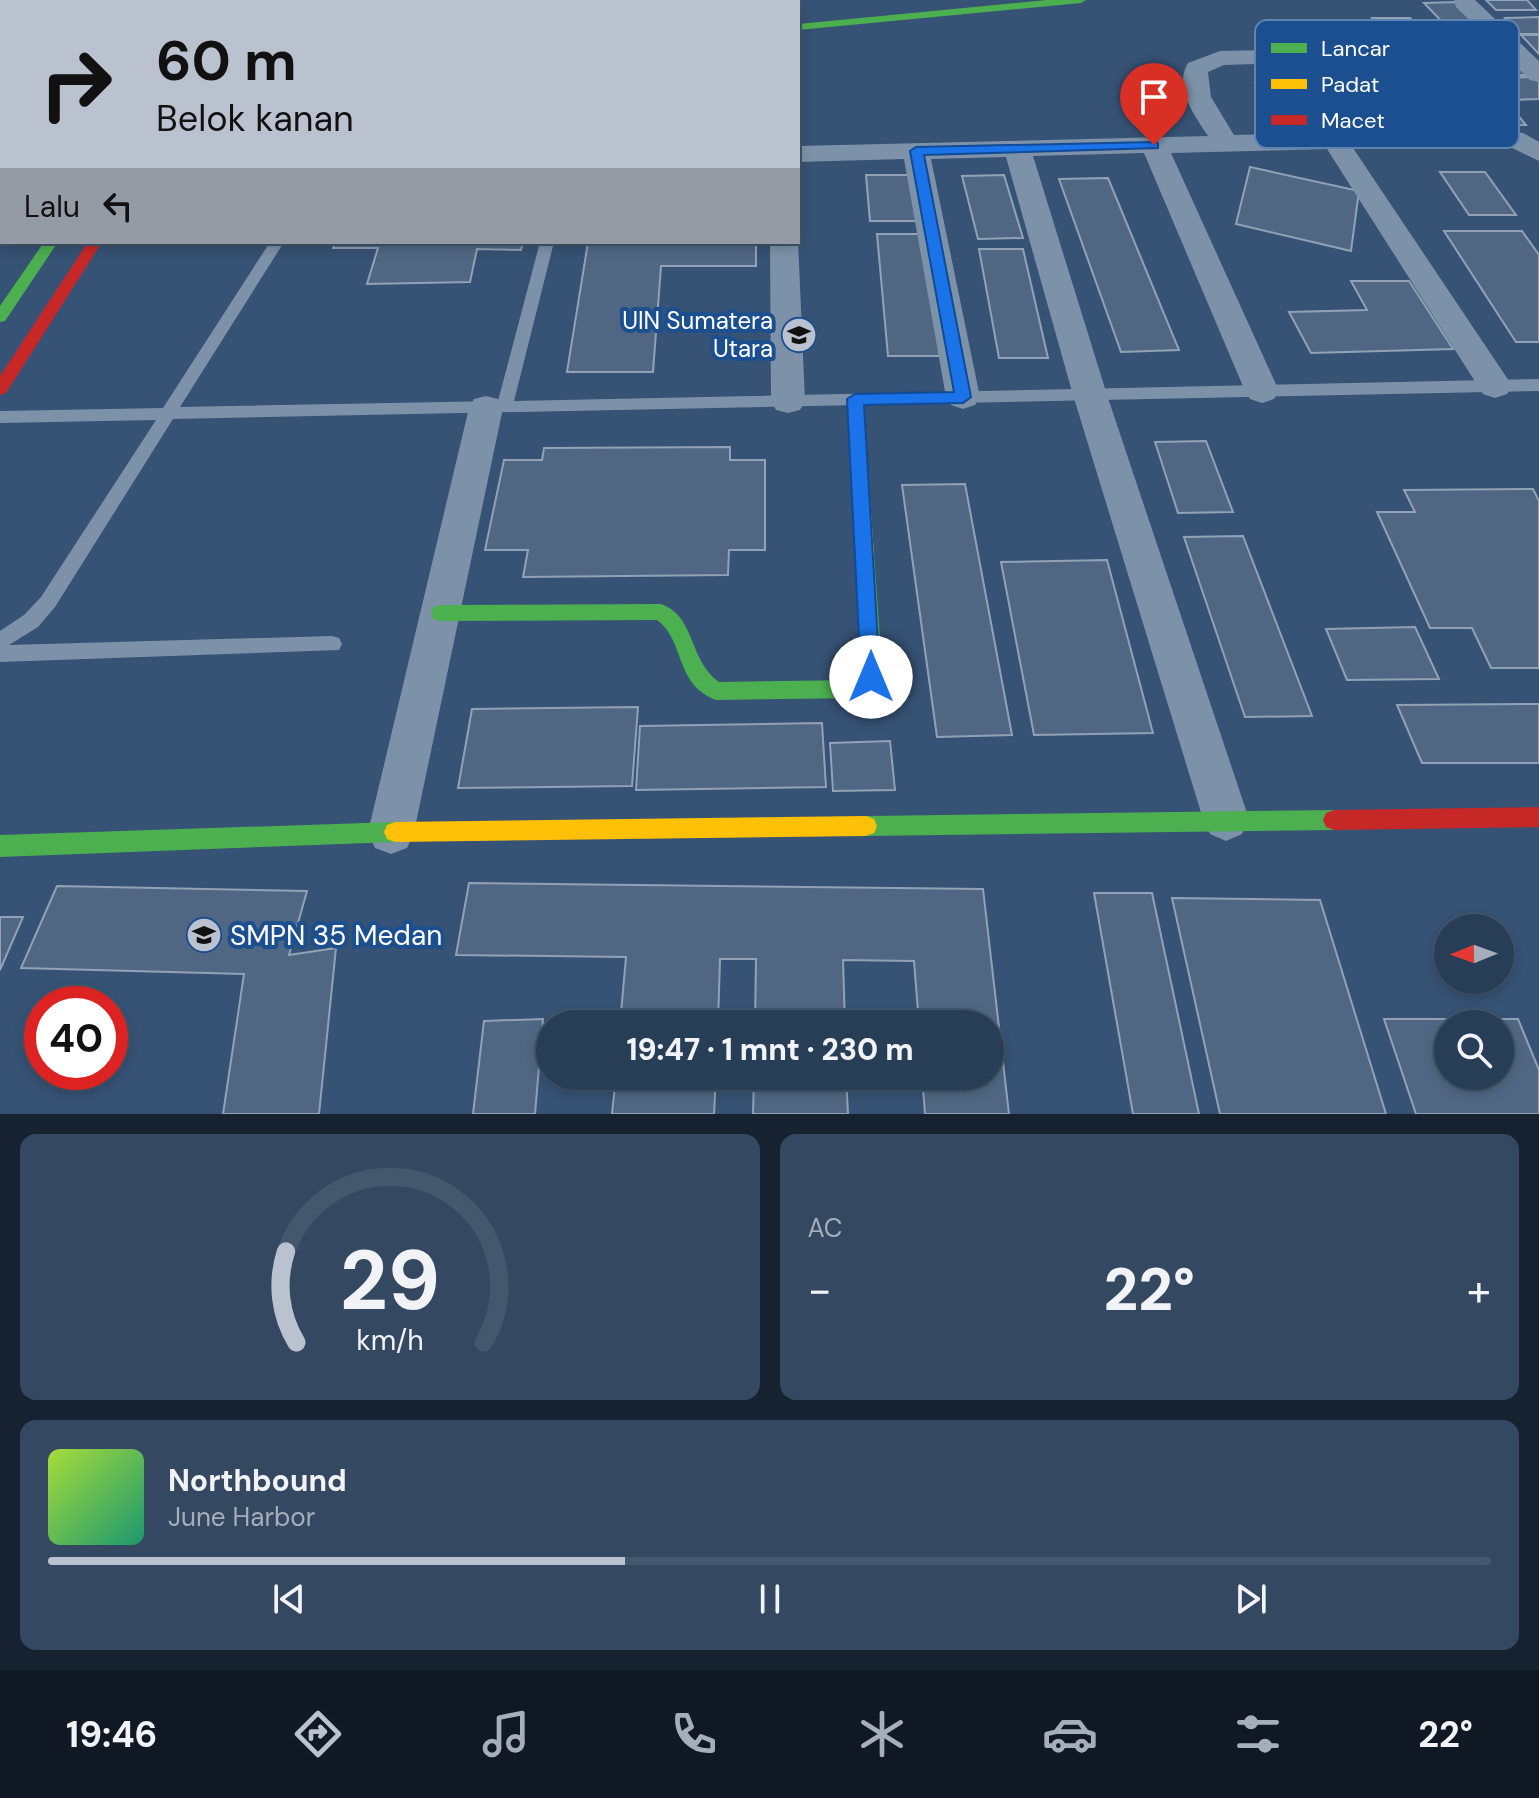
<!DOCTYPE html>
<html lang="id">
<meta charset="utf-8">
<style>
body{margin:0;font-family:"DM Sans",sans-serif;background:#344961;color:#f1f3f6;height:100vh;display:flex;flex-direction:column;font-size:30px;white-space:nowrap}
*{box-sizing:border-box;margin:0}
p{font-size:26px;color:#a5aeba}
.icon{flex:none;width:44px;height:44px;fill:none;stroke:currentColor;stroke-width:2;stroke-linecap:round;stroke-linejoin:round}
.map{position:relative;height:1114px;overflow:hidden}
.panel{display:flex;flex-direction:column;gap:20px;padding:20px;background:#162230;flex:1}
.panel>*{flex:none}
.top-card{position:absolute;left:0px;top:0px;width:800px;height:244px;box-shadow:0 4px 12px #0003,0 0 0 2px #44576d;background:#b9c2ce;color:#111;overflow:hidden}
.needle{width:52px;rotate:269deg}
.tools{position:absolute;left:1434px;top:914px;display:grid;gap:16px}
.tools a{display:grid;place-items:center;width:80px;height:80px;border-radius:50%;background:#283e57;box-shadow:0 4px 12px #0003,0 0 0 2px #44576d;font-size:40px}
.speed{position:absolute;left:24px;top:986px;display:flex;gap:16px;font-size:40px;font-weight:700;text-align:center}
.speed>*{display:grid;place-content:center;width:104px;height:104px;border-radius:50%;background:#283e57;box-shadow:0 4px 12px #0003,0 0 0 2px #44576d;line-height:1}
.speed .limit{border:12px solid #d22;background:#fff;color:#111}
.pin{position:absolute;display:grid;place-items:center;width:68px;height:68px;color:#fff;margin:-82px -34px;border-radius:50% 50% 50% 0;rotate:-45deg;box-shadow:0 0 8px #0007}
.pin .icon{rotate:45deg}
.me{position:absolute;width:88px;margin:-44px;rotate:0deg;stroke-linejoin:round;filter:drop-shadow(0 0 6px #0008)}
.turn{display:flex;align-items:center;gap:28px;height:168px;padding:0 24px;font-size:36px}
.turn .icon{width:104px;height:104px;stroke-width:2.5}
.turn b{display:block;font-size:56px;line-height:68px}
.then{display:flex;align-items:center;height:76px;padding:0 24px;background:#0003;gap:16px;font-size:30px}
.big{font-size:60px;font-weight:800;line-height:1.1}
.panel .widget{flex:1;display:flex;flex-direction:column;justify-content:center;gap:12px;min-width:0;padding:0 28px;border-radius:16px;background:#344961}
.panel .dial{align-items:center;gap:0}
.dial svg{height:208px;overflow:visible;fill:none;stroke:#44576d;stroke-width:7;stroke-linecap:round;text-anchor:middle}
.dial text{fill:#f1f3f6;stroke:none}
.song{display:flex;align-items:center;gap:24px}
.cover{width:96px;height:96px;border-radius:12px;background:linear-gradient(135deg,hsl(80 70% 55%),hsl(160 70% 35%))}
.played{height:8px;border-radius:4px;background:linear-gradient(90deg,#b9c2ce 40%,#44576d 40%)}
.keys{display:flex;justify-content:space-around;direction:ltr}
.heat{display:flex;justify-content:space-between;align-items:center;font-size:44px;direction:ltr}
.panel .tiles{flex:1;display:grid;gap:20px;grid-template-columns:1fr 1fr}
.widget:last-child{grid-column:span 2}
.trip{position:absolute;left:536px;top:1010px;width:468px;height:80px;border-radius:40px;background:#283e57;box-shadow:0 4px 12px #0003,0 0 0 2px #44576d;font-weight:800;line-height:80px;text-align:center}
.menu{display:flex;height:128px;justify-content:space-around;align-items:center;background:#101923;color:#a5aeba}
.menu .icon{width:56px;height:56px}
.menu .active{color:#b9c2ce}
.menu b{font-size:36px;color:#f1f3f6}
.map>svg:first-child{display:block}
.building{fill:#506783;stroke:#92a2b6;stroke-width:2;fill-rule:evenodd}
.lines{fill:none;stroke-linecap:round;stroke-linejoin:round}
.lane{fill:#7d92a8;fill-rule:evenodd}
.street{fill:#7d92a8;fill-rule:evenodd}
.fast{fill:#4caf50;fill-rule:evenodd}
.slow{fill:#ffc107;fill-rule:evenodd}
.jam{fill:#c62828;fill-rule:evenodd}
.route{fill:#1a73e8;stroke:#114b97;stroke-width:2}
.labels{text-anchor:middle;stroke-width:8;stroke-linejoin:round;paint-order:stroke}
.poi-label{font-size:24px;fill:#fff;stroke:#1b4f8f;text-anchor:end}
.near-poi-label{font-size:28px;fill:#fff;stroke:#1b4f8f;text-anchor:start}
.key{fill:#1b4f8f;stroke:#5f84b1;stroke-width:2}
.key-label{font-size:22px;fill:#fff}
</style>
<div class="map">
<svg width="1539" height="1114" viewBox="0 0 1539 1114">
<rect width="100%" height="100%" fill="#365274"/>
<path class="building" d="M0,0H123L2,2L0,21Z
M1486,0H1527L1536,10H1496Z
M1457,2L1479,25L1446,26L1424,3Z
M1539,17V34H1520L1505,18Z
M1372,18H1410L1441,57H1415L1397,34H1384Z
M1521,35H1539V54Z
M1511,58L1527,75L1479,77L1470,67L1483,66L1476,59Z
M1534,77L1539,82V99L1509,100L1490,78Z
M1490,81L1526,125L1280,127L1255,83Z
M1250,167L1359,191L1351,251L1236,224Z
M1440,172H1485L1516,215H1469Z
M866,175H913L920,221H870Z
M1004,175L1023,238L978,239L962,176Z
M1108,178L1179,350L1121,352L1059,179Z
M1444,231H1522L1539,255V342H1516Z
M877,234H923L940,356H888Z
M336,242H523L521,250L477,249L470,282L367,284L378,248H333Z
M588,242H756V266H661L653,372H567Z
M979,249H1023L1048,358H999Z
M1351,281H1409L1453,349L1311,353L1289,312L1367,310Z
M1206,441L1233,512L1178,513L1155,442Z
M730,447V460H765V550H729L728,575L523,577L528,550H485L504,460H542L544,448Z
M965,484L1012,735L937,737L902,485Z
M1533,489L1539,501V668H1491L1472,628H1430L1377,512H1415L1404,490Z
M1243,536L1312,716L1245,717L1184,537Z
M1107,560L1153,733L1034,735L1001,562Z
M1415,627L1439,679L1347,680L1326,629Z
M1539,704V763H1422L1397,705Z
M638,707L632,786L458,788L472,709Z
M822,723L826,787L636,790L640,726Z
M890,741L895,790L833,791L830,743Z
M469,883L983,889L1009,1114H925L922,1076H990V1024H919L914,961L843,960L845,1024H755L756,959H720L718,1024H620L626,957L456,955Z
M57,886L307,891L289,955L336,948L319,1114H223L244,974L21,968Z
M1094,893H1152L1199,1114H1133Z
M1172,898L1320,900L1386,1114H1220Z
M0,917H23L0,970Z
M543,1019L535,1114H473L484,1021Z
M1384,1019H1518L1539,1070V1114H1416ZM1448,1024H1500V1076H1448Z
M616,1076H716L714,1114H612Z
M754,1076H846L848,1114H753Z"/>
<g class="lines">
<path class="lane" d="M270,242H284L180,407L498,401L540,242H554L514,401L1539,379V391L173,419L55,607L38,627L9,645L332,636L339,638L342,644L339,650L0,662V631L24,615L41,597L156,420L0,423V411L163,408Z"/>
<path class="street" d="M1454,0H1475L1539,61V82L1530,80L1456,7Z
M0,35H2L0,50Z
M1334,49L1343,51L1346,56L1343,61L1224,65L1208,72L1211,97L1234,135L1490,129L1523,133L1539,142V161L1508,146L1490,145L1353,148L1507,378L1512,386L1507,394L1495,398L1483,394L1327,149L1171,153L1279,391L1274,399L1262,403L1250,399L1245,391L1144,153L1033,156L1107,395L1249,819L1242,834L1226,841L1210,834L1203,819L1073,395L1006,157L931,159L980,397L975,405L963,409L951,405L946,397L904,159L798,162V146L1208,136C1195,116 1173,87 1188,63L1220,51Z
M798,240L805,401L800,410L788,413L776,410L771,401L770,242H798Z
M486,396L498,399L503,408L414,832L407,848L391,854L375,848L368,832L469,408L474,399Z"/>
<path class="fast" d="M1047,0H1086L1081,3L798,30V24Z
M44,242H58L5,321L0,322V306Z
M865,547L871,549L874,554L882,667C880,681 874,693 861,698L716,700C674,684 686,642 657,620L440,621L433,619L431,613L433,607L440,605L661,604C696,616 688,660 719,682L856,680L862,667L856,554L859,549Z
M1334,810L1342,813L1345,820L1342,827L1334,830L866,836L858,833L855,826L858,819L866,816Z
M395,822L403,825L406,832L403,839L395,842L0,857V835Z"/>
<path class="slow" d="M855,393L863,399L874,554L871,559H859L856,554L847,399Z
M866,816L874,819L877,826L874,833L866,836L395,842L387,839L384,832L387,825L395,822Z"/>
<path class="jam" d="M2,98V106L0,107V99Z
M88,242H102L6,393L0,395V376Z
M1539,807V827L1334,830L1326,827L1323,820L1326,813L1334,810Z"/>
</g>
<path class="route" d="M1154,142L1158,143V148L924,155L971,397L963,403L864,405L880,677L878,683L871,685L864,683L861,677L847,399L855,394L954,392L910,151L916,147Z"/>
<defs>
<symbol id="university-disc" viewBox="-11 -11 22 22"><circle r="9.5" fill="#b9c2ce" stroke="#1b4f8f"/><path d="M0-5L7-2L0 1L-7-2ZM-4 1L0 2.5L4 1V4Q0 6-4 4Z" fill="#111"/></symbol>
<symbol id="school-disc" viewBox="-11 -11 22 22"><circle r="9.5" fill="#b9c2ce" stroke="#1b4f8f"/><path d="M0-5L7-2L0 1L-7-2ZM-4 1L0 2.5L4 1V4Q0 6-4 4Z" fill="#111"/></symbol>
</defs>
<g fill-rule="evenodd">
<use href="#university-disc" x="779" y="315" width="40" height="40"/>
<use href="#school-disc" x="184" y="915" width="40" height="40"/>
</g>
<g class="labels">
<g class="poi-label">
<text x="773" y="329">UIN Sumatera<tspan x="773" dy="28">Utara</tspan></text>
</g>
<g class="near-poi-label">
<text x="230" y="945">SMPN 35 Medan</text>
</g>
</g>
<rect x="1255" y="20" width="264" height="128" rx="12" class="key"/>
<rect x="1271" y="43" width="36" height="10" fill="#4caf50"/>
<rect x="1271" y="79" width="36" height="10" fill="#ffc107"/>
<rect x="1271" y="115" width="36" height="10" fill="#c62828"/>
<g class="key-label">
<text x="1321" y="56">Lancar</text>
<text x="1321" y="92">Padat</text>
<text x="1321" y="128">Macet</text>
</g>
</svg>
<div class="tools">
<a><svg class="needle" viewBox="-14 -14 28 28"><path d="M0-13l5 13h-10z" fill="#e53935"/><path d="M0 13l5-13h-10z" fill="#a5aeba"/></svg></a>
<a><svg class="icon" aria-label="search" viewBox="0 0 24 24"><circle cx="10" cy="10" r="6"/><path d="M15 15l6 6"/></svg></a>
</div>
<div class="speed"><div class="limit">40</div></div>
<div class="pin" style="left:1154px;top:145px;background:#d93025"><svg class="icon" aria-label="arrive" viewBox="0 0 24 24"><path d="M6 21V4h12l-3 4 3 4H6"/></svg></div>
<svg class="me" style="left:871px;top:677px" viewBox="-20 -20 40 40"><circle r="19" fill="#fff"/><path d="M0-13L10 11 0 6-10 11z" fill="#1a73e8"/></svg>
<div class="trip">19:47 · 1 mnt · 230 m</div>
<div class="top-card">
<div class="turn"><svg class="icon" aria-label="right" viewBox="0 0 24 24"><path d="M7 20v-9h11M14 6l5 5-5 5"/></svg><div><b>60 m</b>Belok kanan</div></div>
<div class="then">Lalu<svg class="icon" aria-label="left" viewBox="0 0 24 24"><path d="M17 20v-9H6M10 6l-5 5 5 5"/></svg></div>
</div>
</div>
<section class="panel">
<div class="tiles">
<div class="widget dial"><svg viewBox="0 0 100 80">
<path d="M14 69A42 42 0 1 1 86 69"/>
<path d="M14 69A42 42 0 0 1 10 34" stroke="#b9c2ce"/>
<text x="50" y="56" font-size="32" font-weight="700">29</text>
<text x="50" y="72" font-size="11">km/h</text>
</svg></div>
<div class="widget"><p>AC</p>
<div class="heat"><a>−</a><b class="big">22°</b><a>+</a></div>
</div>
<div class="widget">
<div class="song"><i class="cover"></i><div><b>Northbound</b><p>June Harbor</p></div></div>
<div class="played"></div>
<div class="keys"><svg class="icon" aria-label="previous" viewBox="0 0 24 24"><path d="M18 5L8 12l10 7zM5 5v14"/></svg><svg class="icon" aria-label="pause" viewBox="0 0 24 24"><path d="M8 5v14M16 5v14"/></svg><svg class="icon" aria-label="next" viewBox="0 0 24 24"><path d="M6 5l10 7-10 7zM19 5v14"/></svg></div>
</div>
</div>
</section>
<nav class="menu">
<b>19:46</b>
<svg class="icon active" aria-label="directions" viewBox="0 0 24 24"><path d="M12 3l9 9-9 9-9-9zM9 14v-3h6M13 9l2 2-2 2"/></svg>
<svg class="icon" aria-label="music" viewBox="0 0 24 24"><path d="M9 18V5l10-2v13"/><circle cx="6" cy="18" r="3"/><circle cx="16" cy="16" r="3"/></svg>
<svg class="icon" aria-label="phone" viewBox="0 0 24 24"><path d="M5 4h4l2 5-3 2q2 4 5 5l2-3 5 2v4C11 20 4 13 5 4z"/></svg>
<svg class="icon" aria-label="climate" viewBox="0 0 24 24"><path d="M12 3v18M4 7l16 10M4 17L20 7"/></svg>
<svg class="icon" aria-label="car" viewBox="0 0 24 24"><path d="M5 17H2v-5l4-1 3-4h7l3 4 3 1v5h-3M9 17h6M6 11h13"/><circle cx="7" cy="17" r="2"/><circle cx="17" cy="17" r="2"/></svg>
<svg class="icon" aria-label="filters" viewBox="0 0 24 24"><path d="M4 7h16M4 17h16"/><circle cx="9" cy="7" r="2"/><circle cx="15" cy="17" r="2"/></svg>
<b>22°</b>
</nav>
